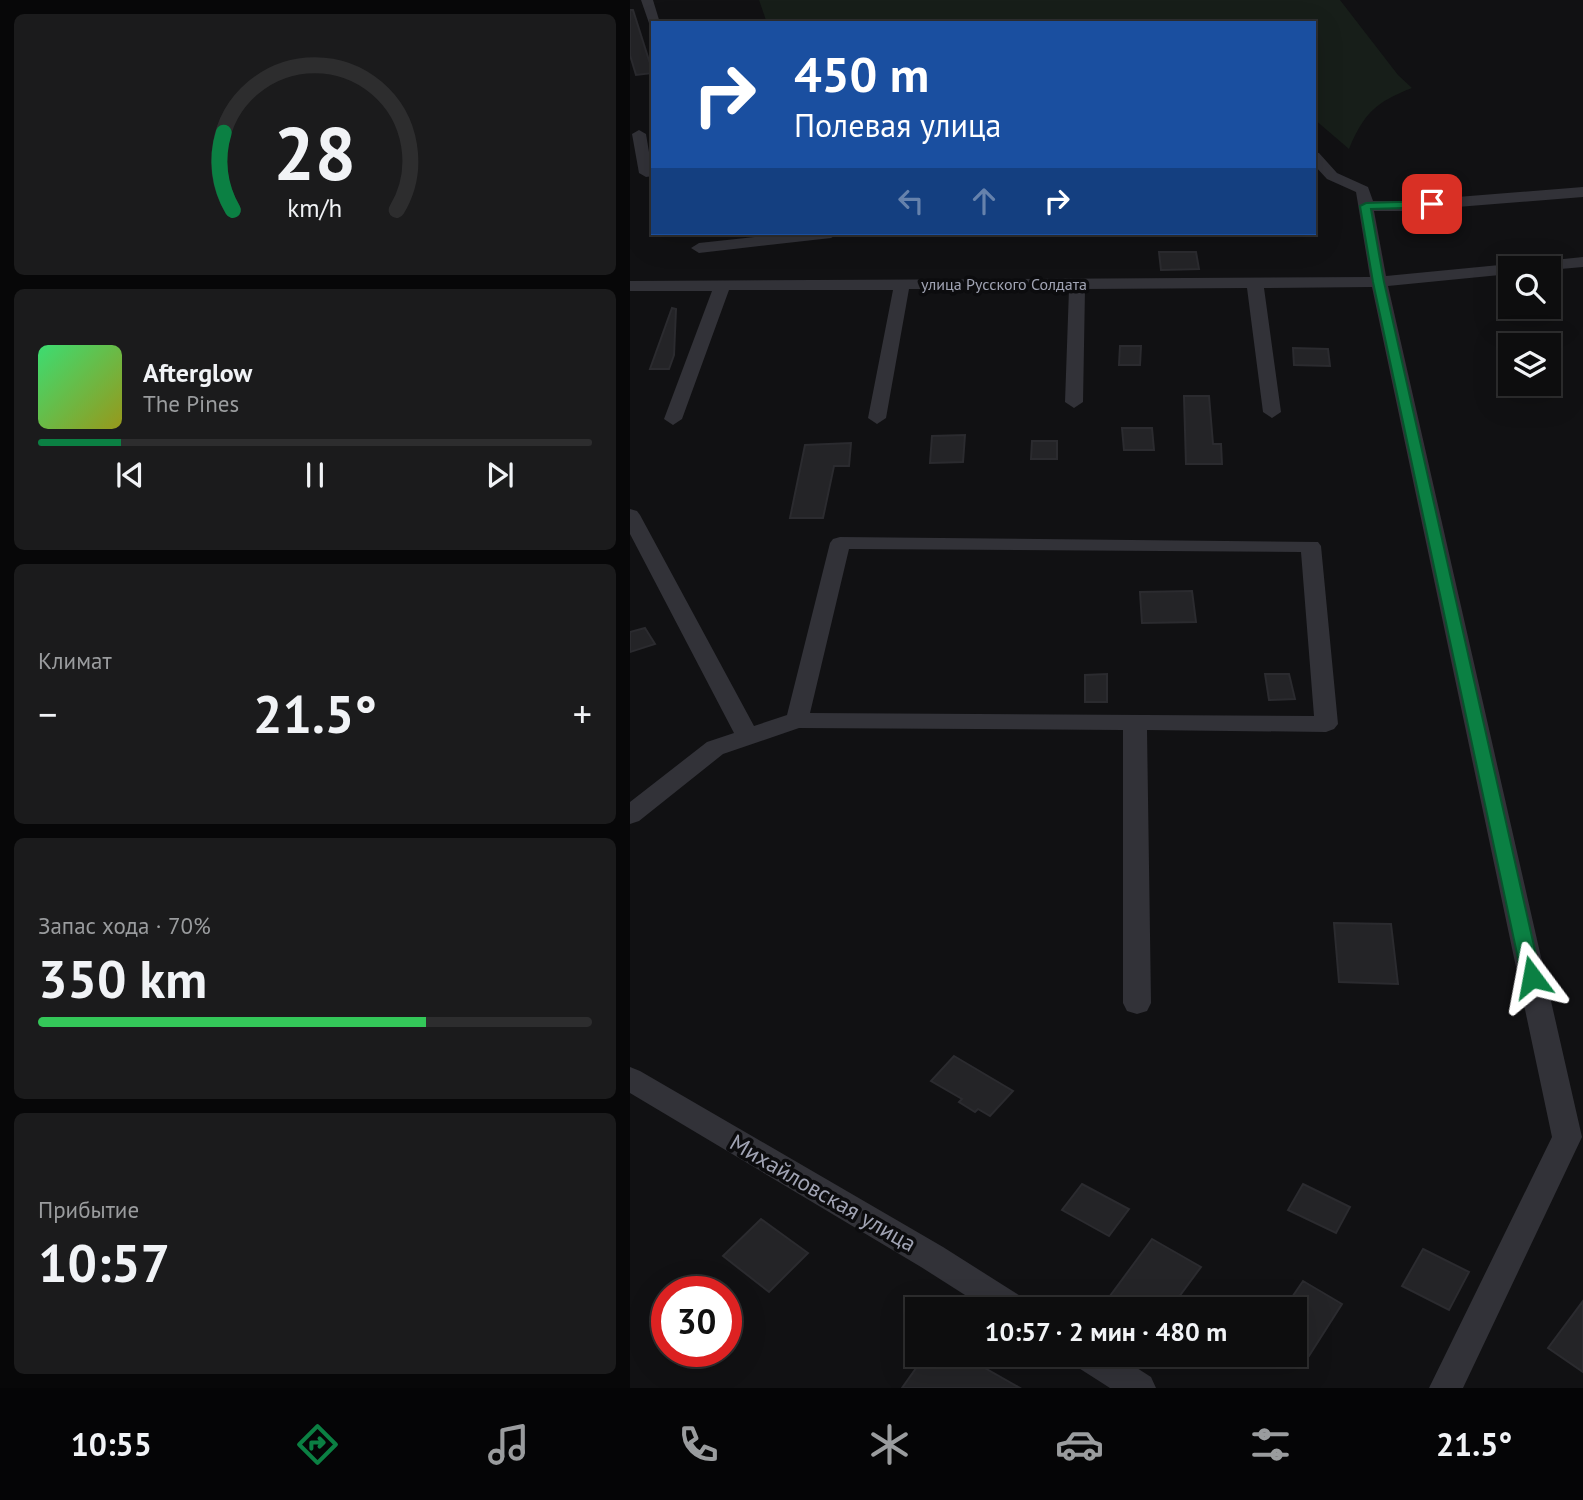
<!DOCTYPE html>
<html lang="ru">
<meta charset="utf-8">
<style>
body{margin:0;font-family:"PT Sans",sans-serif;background:#1b1b1c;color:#f1f3f6;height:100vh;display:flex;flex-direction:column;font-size:26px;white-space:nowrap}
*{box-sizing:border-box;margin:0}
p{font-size:23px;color:#9a9c9e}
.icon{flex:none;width:38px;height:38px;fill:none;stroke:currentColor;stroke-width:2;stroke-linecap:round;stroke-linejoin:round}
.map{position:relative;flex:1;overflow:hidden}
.drawer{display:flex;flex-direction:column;gap:14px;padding:14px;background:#070708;width:630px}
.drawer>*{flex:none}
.top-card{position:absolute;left:21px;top:21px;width:665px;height:214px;border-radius:0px;box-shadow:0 7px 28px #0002,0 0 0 2px #2d2d2e;background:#1a4fa0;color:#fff;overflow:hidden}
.tools{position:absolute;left:868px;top:256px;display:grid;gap:14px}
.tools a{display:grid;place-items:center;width:63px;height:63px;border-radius:0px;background:#0d0d0e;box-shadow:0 7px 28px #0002,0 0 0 2px #2d2d2e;font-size:35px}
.speed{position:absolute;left:21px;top:1276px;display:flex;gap:14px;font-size:35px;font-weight:700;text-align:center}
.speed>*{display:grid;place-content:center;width:91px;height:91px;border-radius:50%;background:#0d0d0e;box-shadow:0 7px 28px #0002,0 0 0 2px #2d2d2e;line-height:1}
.speed .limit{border:10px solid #d22;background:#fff;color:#111}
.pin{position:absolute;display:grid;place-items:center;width:60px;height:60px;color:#fff;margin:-30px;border-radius:14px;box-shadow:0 4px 10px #0006}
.me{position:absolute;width:77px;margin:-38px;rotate:347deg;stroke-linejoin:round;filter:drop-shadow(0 0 5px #0008)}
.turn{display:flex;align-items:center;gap:24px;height:147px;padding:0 28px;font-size:32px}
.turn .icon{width:91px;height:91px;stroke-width:2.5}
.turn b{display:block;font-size:49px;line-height:60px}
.lanes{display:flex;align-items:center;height:66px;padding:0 28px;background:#0003;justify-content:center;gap:35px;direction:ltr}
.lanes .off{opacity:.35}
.big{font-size:52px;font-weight:800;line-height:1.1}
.drawer .tile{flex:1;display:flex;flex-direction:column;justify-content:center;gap:10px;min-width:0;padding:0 24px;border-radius:10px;background:#1b1b1c}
.drawer .dial{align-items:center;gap:0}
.dial svg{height:182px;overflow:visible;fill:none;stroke:#2d2d2e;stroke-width:7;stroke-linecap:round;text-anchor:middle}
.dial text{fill:#f1f3f6;stroke:none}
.song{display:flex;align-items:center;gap:21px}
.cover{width:84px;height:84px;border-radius:10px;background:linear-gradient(135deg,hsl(140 70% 55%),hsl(60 70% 35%))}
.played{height:7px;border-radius:4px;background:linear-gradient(90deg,#0b8043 15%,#2d2d2e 15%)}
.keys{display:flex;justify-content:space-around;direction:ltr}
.heat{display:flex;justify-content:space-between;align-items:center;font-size:38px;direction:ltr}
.charge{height:10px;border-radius:5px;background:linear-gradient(90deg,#34c759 70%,#2d2d2e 0)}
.trip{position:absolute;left:275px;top:1297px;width:402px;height:70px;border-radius:0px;background:#0d0d0e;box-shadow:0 7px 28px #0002,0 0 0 2px #2d2d2e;font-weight:800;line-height:70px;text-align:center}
.menu{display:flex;height:112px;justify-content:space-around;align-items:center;background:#050506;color:#9a9c9e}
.menu .icon{width:49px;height:49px}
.menu .selected{color:#0b8043}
.menu b{font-size:32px;color:#f1f3f6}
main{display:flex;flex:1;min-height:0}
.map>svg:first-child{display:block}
.green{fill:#171e19}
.building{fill:#242427;stroke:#2b2b2f;stroke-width:2}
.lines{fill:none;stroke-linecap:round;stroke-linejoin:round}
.minor{fill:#323238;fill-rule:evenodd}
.route{fill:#0b8043;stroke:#07532c;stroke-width:2}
.labels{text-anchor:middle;stroke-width:7;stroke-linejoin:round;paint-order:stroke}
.far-street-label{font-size:16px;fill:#a1a4b4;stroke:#0c0c0e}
.near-street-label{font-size:23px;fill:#a1a4b4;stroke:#0c0c0e}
</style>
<main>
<section class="drawer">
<div class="tile dial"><svg viewBox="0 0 100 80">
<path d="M14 69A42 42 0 1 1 86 69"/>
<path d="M14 69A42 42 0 0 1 10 35" stroke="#0b8043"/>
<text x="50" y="56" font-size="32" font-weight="700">28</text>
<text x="50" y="72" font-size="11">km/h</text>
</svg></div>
<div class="tile">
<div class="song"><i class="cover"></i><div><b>Afterglow</b><p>The Pines</p></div></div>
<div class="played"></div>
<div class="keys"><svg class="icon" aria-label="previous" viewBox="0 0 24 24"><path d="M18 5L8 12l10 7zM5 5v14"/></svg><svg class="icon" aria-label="pause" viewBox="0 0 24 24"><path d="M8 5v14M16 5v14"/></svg><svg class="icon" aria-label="next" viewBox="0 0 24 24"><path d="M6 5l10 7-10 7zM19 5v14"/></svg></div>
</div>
<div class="tile"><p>Климат</p>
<div class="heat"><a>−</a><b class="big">21.5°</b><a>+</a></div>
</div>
<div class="tile"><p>Запас хода · 70%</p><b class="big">350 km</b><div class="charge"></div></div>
<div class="tile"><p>Прибытие</p><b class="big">10:57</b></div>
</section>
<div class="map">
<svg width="953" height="1388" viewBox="0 0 953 1388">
<rect width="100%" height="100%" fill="#111113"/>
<path class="green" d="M129,0H710L768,75L782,88C746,102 734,113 719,149L684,119V23H137Z"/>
<path class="building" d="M0,10H3L23,73L6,75L0,55Z
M529,252H566L569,269L531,270Z
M42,308L46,309L44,355L39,369H20Z
M490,346H511L510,365H489Z
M663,348L698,349L700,366L664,365Z
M554,396H579L583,444H591L592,464H556Z
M492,428H522L524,450H494Z
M335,435L333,462L300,463L302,436Z
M402,441H427V459H401Z
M221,443L219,466H204L193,518H160L175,445Z
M562,591L566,622L512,623L510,592Z
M15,628L25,644L0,652V632Z
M477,674V702H455V675Z
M635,674H659L665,699L639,700Z
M704,923L761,924L768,984L709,982Z
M324,1056L383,1091L360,1116L348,1109L345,1112L329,1102L332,1099L301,1081Z
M452,1184L499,1209L479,1236L432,1210Z
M673,1184L720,1207L706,1233L658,1210Z
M131,1219L178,1253L139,1292L93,1256Z
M522,1239L571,1267L540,1309H502L480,1296Z
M793,1249L839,1272L819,1310L772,1286Z
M673,1281L712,1304L679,1356L665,1348V1309H654Z
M953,1301V1372L918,1348Z
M296,1354H330L390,1388H272Z"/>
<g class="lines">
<path class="minor" d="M11,0H23L30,23L20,26Z
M9,130L16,134L23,176L16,177L9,173L2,134Z
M684,152L689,153L707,173L738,187L743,201H777L953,187V197L777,211H744L756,276L880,264L887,268L895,263L953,257V267L919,270V268H880V274L758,286L952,1137L833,1388H799L922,1137L742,287L634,288L651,412L642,418L633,412L617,288L455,289L453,402L444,408L435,402L439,289H279L256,418L247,424L238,418L263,290H99L52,419L43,425L34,419L82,291H0V281L740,277L726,192L697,179L684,165Z
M161,233H209L201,238L69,253L61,248L69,243Z
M0,509L7,511L10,515L124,726L157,715L200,543L203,539L210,537L688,542L691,546L708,724L704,729L696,732L517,730L521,1003L517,1011L507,1014L497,1011L493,1003V730L169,728L93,754L9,821L0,824V802L77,742L104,733L0,534ZM219,549L671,552L684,716L180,713Z
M0,1067L10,1071L313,1247L395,1299L400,1309H357L291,1267L0,1093Z
M440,1354H485L521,1377L526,1388H480L444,1365Z"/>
</g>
<path class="route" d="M802,201L807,204L806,207L741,209L754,282L911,977L908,982L902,984L895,982L892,977L743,282L730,206L736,203Z"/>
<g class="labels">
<g class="far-street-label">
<text x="374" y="290">улица Русского Солдата</text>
</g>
<g class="near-street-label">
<text transform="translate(193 1193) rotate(30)" y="8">Михайловская улица</text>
</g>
</g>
</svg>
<div class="tools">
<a><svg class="icon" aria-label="search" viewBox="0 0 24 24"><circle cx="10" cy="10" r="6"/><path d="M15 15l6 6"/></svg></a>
<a><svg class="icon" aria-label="layers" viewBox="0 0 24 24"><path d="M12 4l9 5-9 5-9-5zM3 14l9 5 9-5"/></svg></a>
</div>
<div class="speed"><div class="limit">30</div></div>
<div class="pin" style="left:802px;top:204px;background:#d93025"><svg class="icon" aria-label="arrive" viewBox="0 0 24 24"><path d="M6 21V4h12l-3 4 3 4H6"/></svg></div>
<svg class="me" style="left:902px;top:977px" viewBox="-20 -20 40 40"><path d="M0-17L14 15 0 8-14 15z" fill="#0b8043" stroke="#fff" stroke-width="4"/></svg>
<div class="trip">10:57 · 2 мин · 480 m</div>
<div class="top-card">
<div class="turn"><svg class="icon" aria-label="right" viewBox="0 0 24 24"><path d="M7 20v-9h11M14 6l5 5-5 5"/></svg><div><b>450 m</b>Полевая улица</div></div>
<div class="lanes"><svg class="icon off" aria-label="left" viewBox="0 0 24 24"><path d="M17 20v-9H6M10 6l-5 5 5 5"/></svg><svg class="icon off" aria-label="ahead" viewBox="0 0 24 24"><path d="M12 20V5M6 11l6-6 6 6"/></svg><svg class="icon" aria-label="right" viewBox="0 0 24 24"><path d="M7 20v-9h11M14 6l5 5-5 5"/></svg></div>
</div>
</div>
</main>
<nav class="menu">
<b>10:55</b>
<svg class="icon selected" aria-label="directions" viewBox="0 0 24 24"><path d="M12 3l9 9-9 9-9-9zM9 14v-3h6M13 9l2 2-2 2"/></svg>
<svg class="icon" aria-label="music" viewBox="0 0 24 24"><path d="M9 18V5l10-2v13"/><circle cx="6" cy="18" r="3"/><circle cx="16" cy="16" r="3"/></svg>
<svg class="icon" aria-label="phone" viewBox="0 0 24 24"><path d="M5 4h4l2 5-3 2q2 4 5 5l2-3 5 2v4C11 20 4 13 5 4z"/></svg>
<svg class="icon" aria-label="climate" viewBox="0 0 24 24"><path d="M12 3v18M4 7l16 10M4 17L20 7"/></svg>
<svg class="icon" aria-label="car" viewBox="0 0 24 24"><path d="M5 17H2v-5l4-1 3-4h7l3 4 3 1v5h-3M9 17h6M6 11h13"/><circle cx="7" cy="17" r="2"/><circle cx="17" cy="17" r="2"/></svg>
<svg class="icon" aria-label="filters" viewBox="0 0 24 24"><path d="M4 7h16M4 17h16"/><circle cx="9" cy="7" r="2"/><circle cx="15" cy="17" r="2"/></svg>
<b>21.5°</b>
</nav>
